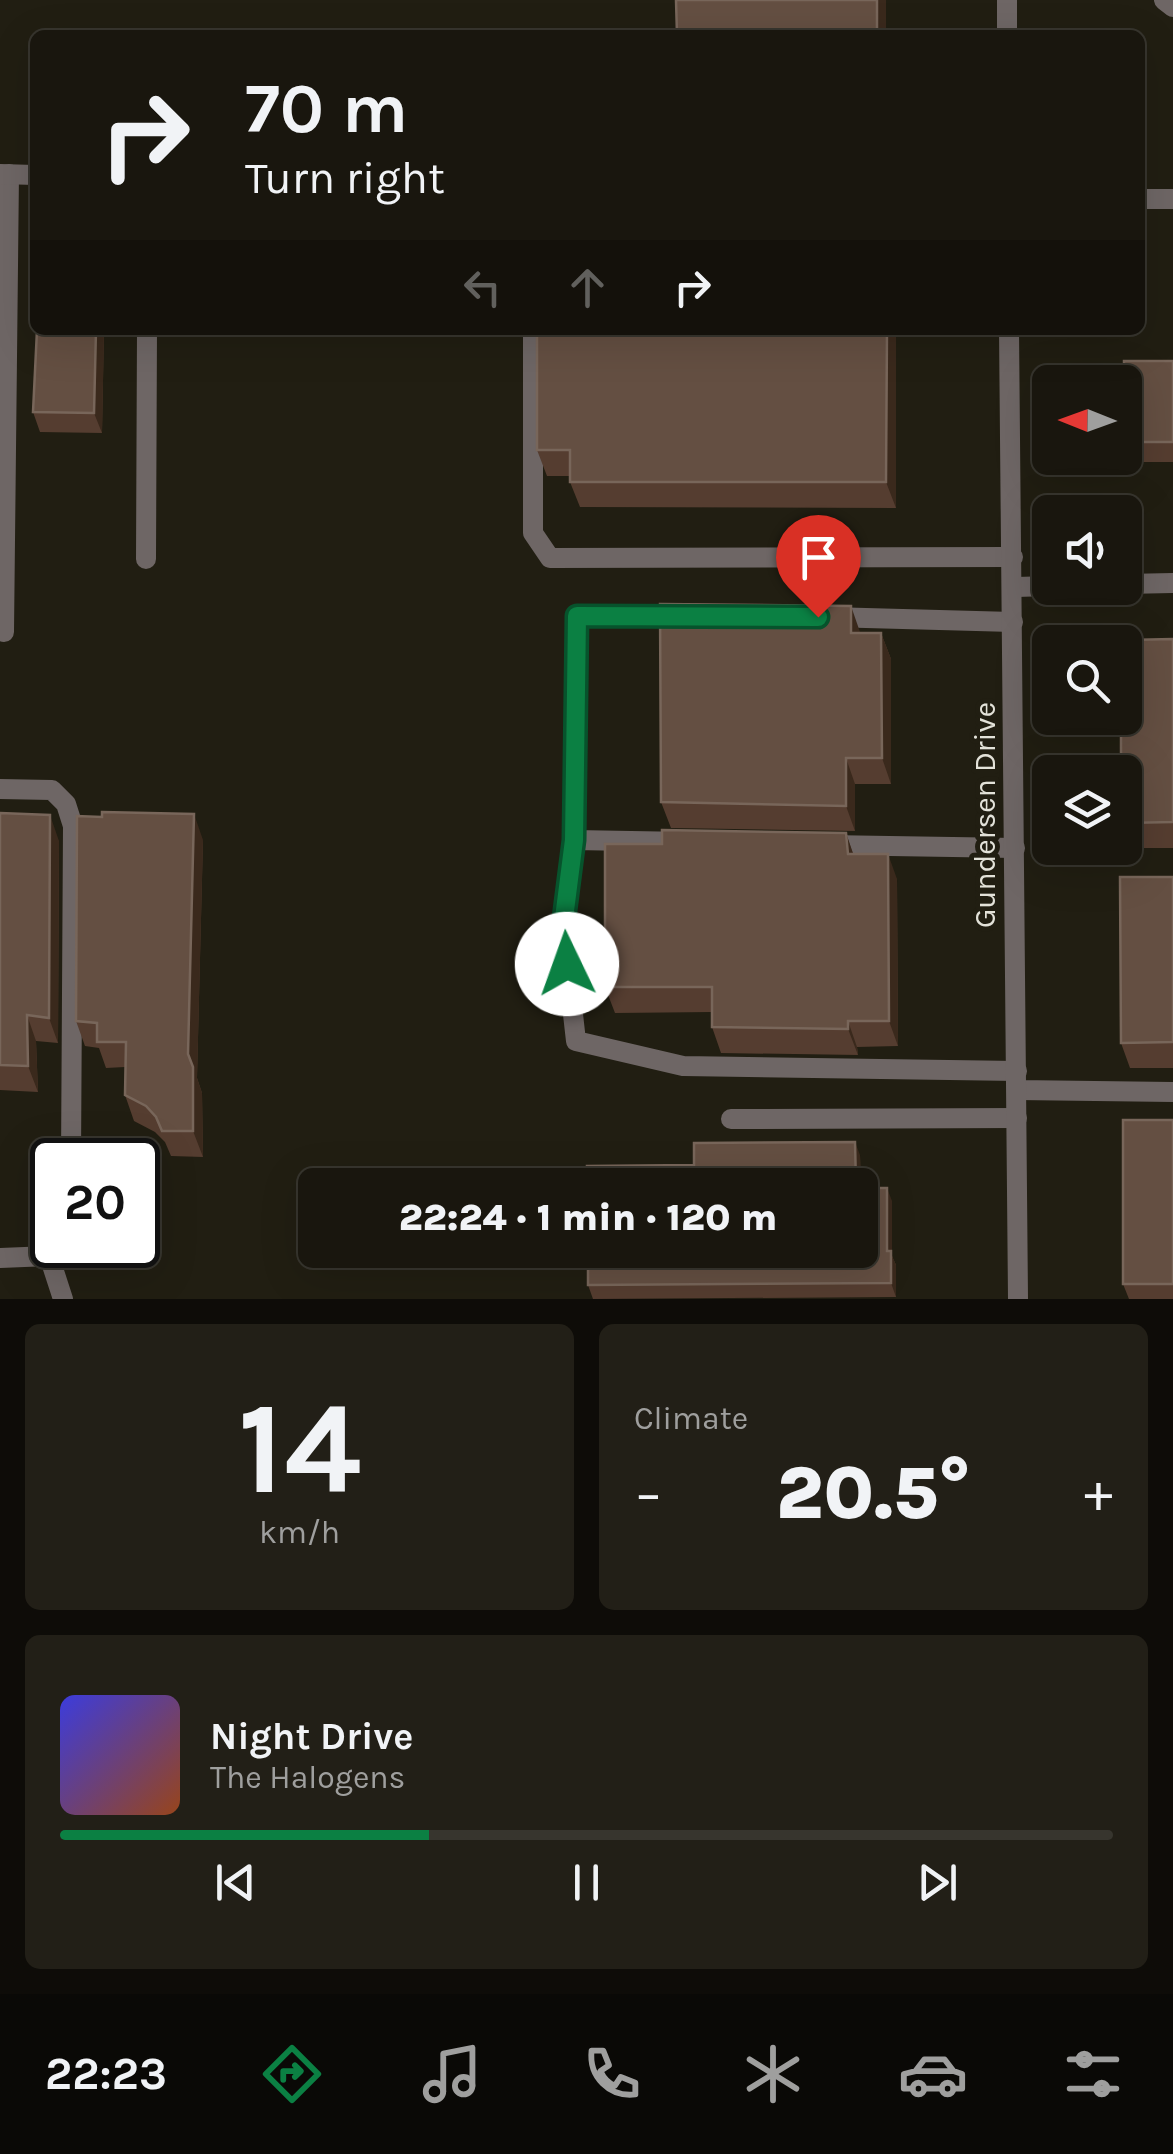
<!DOCTYPE html>
<meta charset="utf-8">
<style>
body{margin:0;font-family:Karla,sans-serif;background:#221f17;color:#f1f3f6;height:100vh;display:flex;flex-direction:column;font-size:38px;white-space:nowrap}
*{box-sizing:border-box;margin:0}
p{font-size:32px;color:#9f9f9e}
.icon{flex:none;width:55px;height:55px;fill:none;stroke:currentColor;stroke-width:2;stroke-linecap:round;stroke-linejoin:round}
.map{position:relative;height:1299px;overflow:hidden}
.panel{display:flex;flex-direction:column;gap:25px;padding:25px;background:#0e0c08;flex:1}
.panel>*{flex:none}
.banner{position:absolute;left:30px;top:30px;width:1115px;height:305px;border-radius:15px;box-shadow:0 10px 40px #0002,0 0 0 2px #37352e;background:#19160e;color:#f1f3f6;overflow:hidden}
.needle{width:65px;rotate:271deg}
.tools{position:absolute;left:1032px;top:365px;display:grid;gap:20px}
.tools a{display:grid;place-items:center;width:110px;height:110px;border-radius:15px;background:#19160e;box-shadow:0 10px 40px #0002,0 0 0 2px #37352e;font-size:50px}
.speed{position:absolute;left:30px;top:1138px;display:flex;gap:20px;font-size:50px;font-weight:700;text-align:center}
.speed>*{display:grid;place-content:center;width:130px;height:130px;border-radius:50%;background:#19160e;box-shadow:0 10px 40px #0002,0 0 0 2px #37352e;line-height:1}
.speed .limit{border:5px solid #111;border-radius:15px;background:#fff;color:#111}
.pin{position:absolute;display:grid;place-items:center;width:85px;height:85px;color:#fff;margin:-102px -42px;border-radius:50% 50% 50% 0;rotate:-45deg;box-shadow:0 0 10px #0007}
.pin .icon{rotate:45deg}
.me{position:absolute;width:110px;margin:-55px;rotate:357deg;stroke-linejoin:round;filter:drop-shadow(0 0 8px #0008)}
.turn{display:flex;align-items:center;gap:35px;height:210px;padding:0 50px;font-size:45px}
.turn .icon{width:130px;height:130px;stroke-width:2.5}
.turn b{display:block;font-size:70px;line-height:85px}
.lanes{display:flex;align-items:center;height:95px;padding:0 50px;background:#0003;justify-content:center;gap:50px;direction:ltr}
.lanes .off{opacity:.35}
.big{font-size:75px;font-weight:800;line-height:1.1}
.panel .tile{flex:1;display:flex;flex-direction:column;justify-content:center;gap:15px;min-width:0;padding:0 35px;border-radius:15px;background:#221f17}
.panel .dial{align-items:center;gap:0}
.dial b{font-size:130px;line-height:1}
.song{display:flex;align-items:center;gap:30px}
.cover{width:120px;height:120px;border-radius:15px;background:linear-gradient(135deg,hsl(240 70% 55%),hsl(20 70% 35%))}
.played{height:10px;border-radius:5px;background:linear-gradient(90deg,#0b8043 35%,#37352e 35%)}
.keys{display:flex;justify-content:space-around;direction:ltr}
.heat{display:flex;justify-content:space-between;align-items:center;font-size:55px;direction:ltr}
.panel .tiles{flex:1;display:grid;gap:25px;grid-template-columns:1fr 1fr}
.tile:last-child{grid-column:span 2}
.trip{position:absolute;left:298px;top:1168px;width:580px;height:100px;border-radius:15px;background:#19160e;box-shadow:0 10px 40px #0002,0 0 0 2px #37352e;font-weight:800;line-height:100px;text-align:center}
.tab-bar{display:flex;height:160px;justify-content:space-around;align-items:center;background:#0a0906;color:#9f9f9e}
.tab-bar .icon{width:70px;height:70px}
.tab-bar .on{color:#0b8043}
.tab-bar b{font-size:45px;color:#f1f3f6}
.map>svg:first-child{display:block}
.lines{fill:none;stroke-linecap:round;stroke-linejoin:round}
.lane{stroke:#6e6665;stroke-width:20}
.street{stroke:#6e6665;stroke-width:20}
.wall{fill:#553d30}
.shaded-wall{fill:#3a291c}
.building{fill:#644f42;stroke:#78665a;stroke-width:2.5}
.route-casing{stroke:#07532c;stroke-width:25}
.route{stroke:#0b8043;stroke-width:18}
.labels{text-anchor:middle;stroke-width:10;stroke-linejoin:round;paint-order:stroke}
.street-label{font-size:30px;fill:#e3e2d9;stroke:#211e12}
</style>
<div class="map">
<svg width="1173" height="1299" viewBox="0 0 1173 1299">
<rect width="100%" height="100%" fill="#211e12"/>
<g class="lines">
<path class="lane" d="M1164,0L1173,7
M533,330V533L550,558L1013,557
M146,559L147,330
M1125,584L1173,583
M1014,587L1050,586
M685,616H577L574,840L688,842
M829,617L1013,622
M4,632L9,174
M0,789L52,790L66,804L73,826L71,1160
M574,840L563,925L576,1041L683,1066L1017,1071
M827,845L1015,848
M1017,1090L1173,1092
M731,1119L1017,1118
M53,1245L49,1256L63,1299"/>
<path class="street" d="M1007,35V0
M0,174L35,175
M1140,199H1173
M1009,330L1018,1299
M0,1258L49,1256"/>
</g>
<path class="wall" d="M676,0H886V35H677Z
M37,330H104L102,433L40,432L33,412Z
M896,332V508L580,507L570,482V476H547L537,450Z
M1173,361V462H1132L1125,443V382Z
M860,633H881L891,659V784H855V831L671,828L661,802Z
M1173,639V848H1130L1125,833V772L1128,699Z
M0,813L59,841L58,1043L36,1041L38,1092L0,1090Z
M846,833L853,854L897,879L898,1046L857,1047L858,1055L721,1053L712,1027V1012L615,1013L605,987L662,844Z
M203,840L197,1078L202,1093L203,1157L171,1156L165,1142L155,1132L134,1121L125,1095V1067L106,1068L99,1048L85,1046L76,1021Z
M1173,877V1068H1130L1121,1043Z
M1173,1120V1299H1129L1123,1284Z
M860,1155L861,1188L892,1201V1256L896,1265V1297L593,1299L588,1285L694,1165Z"/>
<path class="shaded-wall" d="M877,0H886V35H878L877,33Z
M96,330H104L102,433L94,413Z
M887,330H896V508L886,482Z
M851,606L860,632V659L851,633Z
M881,633L891,659V784L882,758Z
M846,758L855,784V831L846,806Z
M194,814L203,840L197,1078L202,1093L203,1157L193,1131L188,1054Z
M50,815L59,841L58,1043L49,1018Z
M846,833L855,859L848,854Z
M888,854L897,879L898,1046L889,1021Z
M27,1015L36,1041L38,1092L28,1066Z
M848,1021L857,1047L858,1055L848,1029Z
M855,1142L860,1155L861,1202L860,1185H856Z
M887,1188L892,1201V1256L896,1265V1297L891,1283L887,1251Z"/>
<path class="building" d="M676,0H877V33H834V35H677Z
M37,330H96L94,413L33,412Z
M537,330H887L886,482H570V450H537Z
M1124,361H1173V442H1125Z
M660,604L851,606V633H881L882,758H846V806L661,802Z
M1173,639V822L1125,823V772H1121V718H1125V699H1128V640Z
M102,812L194,814L188,1054L193,1067V1131H162L156,1117L146,1106L125,1095L126,1042H97V1023L76,1021L77,816L102,817Z
M0,813L50,815L49,1018L27,1015L28,1066L0,1065Z
M662,830L846,833L848,854H888L889,1021H848V1029L712,1027V987H605V844H662Z
M1120,877H1173V1042L1121,1043Z
M1123,1120H1173V1284H1123Z
M855,1142L856,1185H588L587,1166L694,1165V1143Z
M860,1188H887V1251H891V1283L588,1285V1250H860Z"/>
<g class="lines">
<defs>
<path id="route" d="M567,964L563,926L574,840L577,616L818,617"/>
</defs>
<use href="#route" class="route-casing"/>
<use href="#route" class="route"/>
</g>
<g class="labels">
<g class="street-label">
<text transform="translate(985 815) rotate(-90)" y="10">Gundersen Drive</text>
</g>
</g>
</svg>
<div class="tools">
<a><svg class="needle" viewBox="-14 -14 28 28"><path d="M0-13l5 13h-10z" fill="#e53935"/><path d="M0 13l5-13h-10z" fill="#9f9f9e"/></svg></a>
<a><svg class="icon" aria-label="sound" viewBox="0 0 24 24"><path d="M4 9h4l5-4v14l-5-4H4zM17 9q2 3 0 6"/></svg></a>
<a><svg class="icon" aria-label="search" viewBox="0 0 24 24"><circle cx="10" cy="10" r="6"/><path d="M15 15l6 6"/></svg></a>
<a><svg class="icon" aria-label="layers" viewBox="0 0 24 24"><path d="M12 4l9 5-9 5-9-5zM3 14l9 5 9-5"/></svg></a>
</div>
<div class="speed"><div class="limit">20</div></div>
<div class="pin" style="left:818px;top:617px;background:#d93025"><svg class="icon" aria-label="arrive" viewBox="0 0 24 24"><path d="M6 21V4h12l-3 4 3 4H6"/></svg></div>
<svg class="me" style="left:567px;top:964px" viewBox="-20 -20 40 40"><circle r="19" fill="#fff"/><path d="M0-13L10 11 0 6-10 11z" fill="#0b8043"/></svg>
<div class="trip">22:24 · 1 min · 120 m</div>
<div class="banner">
<div class="turn"><svg class="icon" aria-label="right" viewBox="0 0 24 24"><path d="M7 20v-9h11M14 6l5 5-5 5"/></svg><div><b>70 m</b>Turn right</div></div>
<div class="lanes"><svg class="icon off" aria-label="left" viewBox="0 0 24 24"><path d="M17 20v-9H6M10 6l-5 5 5 5"/></svg><svg class="icon off" aria-label="ahead" viewBox="0 0 24 24"><path d="M12 20V5M6 11l6-6 6 6"/></svg><svg class="icon" aria-label="right" viewBox="0 0 24 24"><path d="M7 20v-9h11M14 6l5 5-5 5"/></svg></div>
</div>
</div>
<section class="panel">
<div class="tiles">
<div class="tile dial"><b>14</b><p>km/h</p></div>
<div class="tile"><p>Climate</p>
<div class="heat"><a>−</a><b class="big">20.5°</b><a>+</a></div>
</div>
<div class="tile">
<div class="song"><i class="cover"></i><div><b>Night Drive</b><p>The Halogens</p></div></div>
<div class="played"></div>
<div class="keys"><svg class="icon" aria-label="previous" viewBox="0 0 24 24"><path d="M18 5L8 12l10 7zM5 5v14"/></svg><svg class="icon" aria-label="pause" viewBox="0 0 24 24"><path d="M8 5v14M16 5v14"/></svg><svg class="icon" aria-label="next" viewBox="0 0 24 24"><path d="M6 5l10 7-10 7zM19 5v14"/></svg></div>
</div>
</div>
</section>
<nav class="tab-bar">
<b>22:23</b>
<svg class="icon on" aria-label="directions" viewBox="0 0 24 24"><path d="M12 3l9 9-9 9-9-9zM9 14v-3h6M13 9l2 2-2 2"/></svg>
<svg class="icon" aria-label="music" viewBox="0 0 24 24"><path d="M9 18V5l10-2v13"/><circle cx="6" cy="18" r="3"/><circle cx="16" cy="16" r="3"/></svg>
<svg class="icon" aria-label="phone" viewBox="0 0 24 24"><path d="M5 4h4l2 5-3 2q2 4 5 5l2-3 5 2v4C11 20 4 13 5 4z"/></svg>
<svg class="icon" aria-label="climate" viewBox="0 0 24 24"><path d="M12 3v18M4 7l16 10M4 17L20 7"/></svg>
<svg class="icon" aria-label="car" viewBox="0 0 24 24"><path d="M5 17H2v-5l4-1 3-4h7l3 4 3 1v5h-3M9 17h6M6 11h13"/><circle cx="7" cy="17" r="2"/><circle cx="17" cy="17" r="2"/></svg>
<svg class="icon" aria-label="filters" viewBox="0 0 24 24"><path d="M4 7h16M4 17h16"/><circle cx="9" cy="7" r="2"/><circle cx="15" cy="17" r="2"/></svg>
</nav>
